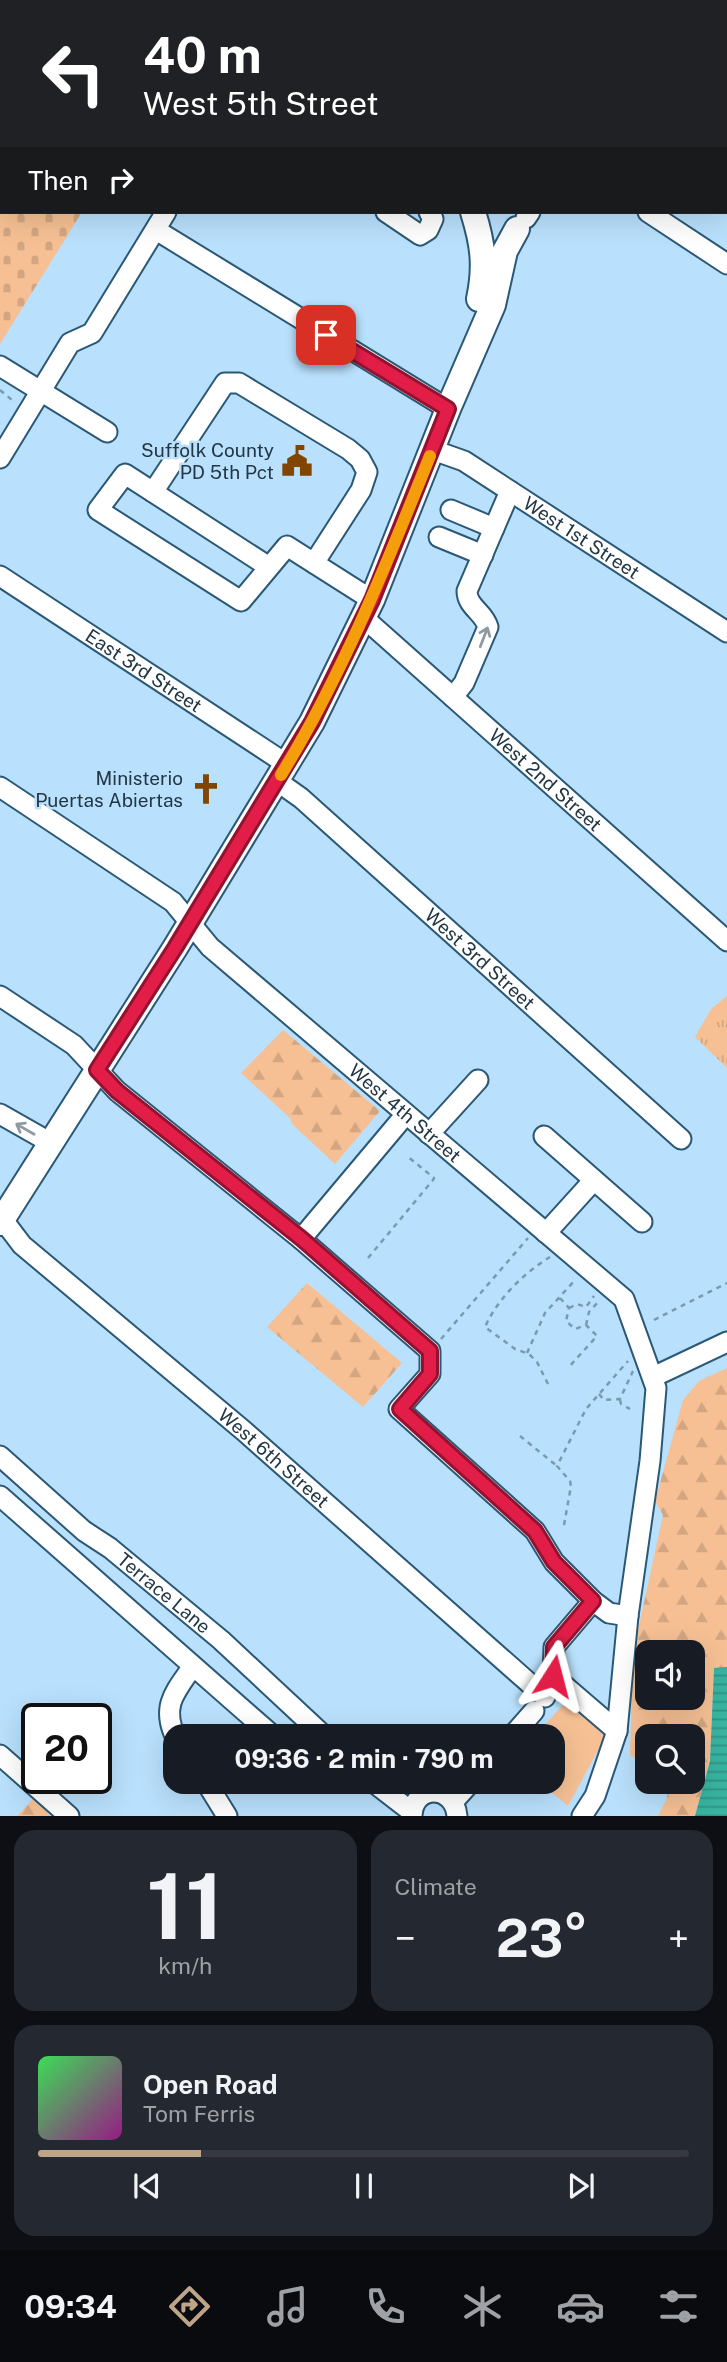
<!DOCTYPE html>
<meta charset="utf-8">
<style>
body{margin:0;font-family:"Public Sans",sans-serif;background:#242831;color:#f1f3f6;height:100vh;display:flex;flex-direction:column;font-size:26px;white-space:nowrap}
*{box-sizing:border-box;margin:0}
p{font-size:23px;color:#9ea1a6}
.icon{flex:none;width:38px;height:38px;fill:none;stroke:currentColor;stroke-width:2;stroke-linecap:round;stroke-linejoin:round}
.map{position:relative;height:1816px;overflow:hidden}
.details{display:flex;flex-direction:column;gap:14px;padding:14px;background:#0d0f14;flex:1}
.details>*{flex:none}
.top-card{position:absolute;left:0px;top:0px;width:728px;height:214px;box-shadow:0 7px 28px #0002;background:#202124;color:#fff;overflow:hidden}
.tools{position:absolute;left:635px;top:1640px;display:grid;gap:14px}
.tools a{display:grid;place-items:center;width:70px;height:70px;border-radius:14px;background:#171b24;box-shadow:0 7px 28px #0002;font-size:35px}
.speed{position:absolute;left:21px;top:1703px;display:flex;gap:14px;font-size:35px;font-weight:700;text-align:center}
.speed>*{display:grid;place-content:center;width:91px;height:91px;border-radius:50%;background:#171b24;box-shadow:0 7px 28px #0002;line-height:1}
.speed .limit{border:4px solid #111;border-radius:10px;background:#fff;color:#111}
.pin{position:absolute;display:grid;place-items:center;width:60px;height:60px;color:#fff;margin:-30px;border-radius:14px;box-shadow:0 4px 10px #0006}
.me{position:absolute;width:77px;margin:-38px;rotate:9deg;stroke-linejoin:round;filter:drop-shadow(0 0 5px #0008)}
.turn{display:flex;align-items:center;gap:24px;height:147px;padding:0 28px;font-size:32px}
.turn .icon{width:91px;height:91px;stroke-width:2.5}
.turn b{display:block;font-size:49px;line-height:60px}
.then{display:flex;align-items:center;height:66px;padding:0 28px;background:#0003;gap:14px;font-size:26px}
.big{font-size:52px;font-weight:700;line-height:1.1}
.details .widget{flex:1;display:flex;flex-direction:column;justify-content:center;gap:10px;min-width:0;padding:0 24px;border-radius:21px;background:#242831}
.details .dial{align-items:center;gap:0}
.dial b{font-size:91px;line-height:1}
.song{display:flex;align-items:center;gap:21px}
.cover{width:84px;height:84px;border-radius:10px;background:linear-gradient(135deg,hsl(130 70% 55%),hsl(310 70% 35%))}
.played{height:7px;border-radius:4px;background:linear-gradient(90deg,#bfa587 25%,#363941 25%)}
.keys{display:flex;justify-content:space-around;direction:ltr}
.heat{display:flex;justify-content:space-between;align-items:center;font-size:38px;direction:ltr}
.details .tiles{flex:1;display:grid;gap:14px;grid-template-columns:1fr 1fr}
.widget:last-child{grid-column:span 2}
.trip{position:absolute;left:163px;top:1724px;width:402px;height:70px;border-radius:21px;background:#171b24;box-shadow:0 7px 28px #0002;font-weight:700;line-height:70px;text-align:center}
.tab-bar{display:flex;height:112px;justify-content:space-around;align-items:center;background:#090b0e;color:#9ea1a6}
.tab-bar .icon{width:49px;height:49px}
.tab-bar .on{color:#bfa587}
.tab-bar b{font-size:32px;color:#f1f3f6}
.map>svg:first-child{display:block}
.grass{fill:url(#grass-tufts)}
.forest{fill:url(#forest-firs);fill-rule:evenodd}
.cemetery{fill:url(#cemetery-stones)}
.green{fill:#f6c094}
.water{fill:url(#water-rules)}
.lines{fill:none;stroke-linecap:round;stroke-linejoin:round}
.minor-casing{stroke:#2a5876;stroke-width:23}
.major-casing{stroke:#2a5876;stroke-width:28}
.path{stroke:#7a9ab0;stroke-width:2.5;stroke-dasharray:5 5;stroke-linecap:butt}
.minor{stroke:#fff;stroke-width:19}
.major{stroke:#fff;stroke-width:24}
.oneway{stroke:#909aa2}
.route-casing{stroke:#92132f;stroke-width:18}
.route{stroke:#e11d48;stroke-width:12}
.slow{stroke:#f59e0b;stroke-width:12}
.labels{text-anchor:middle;stroke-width:5;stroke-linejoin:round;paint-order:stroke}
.poi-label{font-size:19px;fill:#223644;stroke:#b9e0fc;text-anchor:end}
.street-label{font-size:19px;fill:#223644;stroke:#b9e0fc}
</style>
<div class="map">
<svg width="727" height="1816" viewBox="0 0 727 1816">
<defs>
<pattern id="grass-tufts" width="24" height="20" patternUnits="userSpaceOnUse" patternTransform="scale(1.75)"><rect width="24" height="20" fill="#f6c094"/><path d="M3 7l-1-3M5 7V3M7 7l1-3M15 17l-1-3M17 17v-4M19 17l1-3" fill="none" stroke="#d3a681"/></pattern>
<pattern id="forest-firs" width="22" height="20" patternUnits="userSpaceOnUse" patternTransform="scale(1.75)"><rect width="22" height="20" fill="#f6c094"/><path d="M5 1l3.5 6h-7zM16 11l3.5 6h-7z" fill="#d3a681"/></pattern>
<pattern id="cemetery-stones" width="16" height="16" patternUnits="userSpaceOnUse" patternTransform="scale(1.75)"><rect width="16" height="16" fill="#f6c094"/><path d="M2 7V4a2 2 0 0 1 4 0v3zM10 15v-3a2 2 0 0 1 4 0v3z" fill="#d3a681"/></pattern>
<pattern id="water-rules" width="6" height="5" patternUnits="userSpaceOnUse" patternTransform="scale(1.75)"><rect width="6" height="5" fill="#38b4a0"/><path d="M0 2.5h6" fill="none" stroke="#2f9384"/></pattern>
</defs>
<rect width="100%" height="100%" fill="#b9e0fc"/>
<path class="grass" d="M727,996V1068L695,1037L711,1009Z"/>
<path class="forest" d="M283,1030L380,1111L335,1164L292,1124L290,1118L241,1073Z
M307,1283L402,1363L363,1407L267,1327Z
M727,1368V1667L714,1669L710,1761L695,1816H658L667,1798V1782H693V1736H648L647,1765L630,1755L633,1653L663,1515L655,1501L683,1400L699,1381ZM648,1652H693V1698H648Z
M36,1796L50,1816H17Z"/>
<path class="cemetery" d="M413,0H594V2H415Z
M0,64L2,65V212H82L0,344Z"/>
<path class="green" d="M570,1697L609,1730L568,1806L539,1782H553V1736H535Z"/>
<path class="water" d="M727,1667V1816H695L710,1761L714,1668Z"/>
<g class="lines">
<defs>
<g id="minor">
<path d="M58,0L61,2"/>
<path d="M354,0L356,2"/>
<path d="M607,2L608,0"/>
<path d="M0,46L2,47"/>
<path d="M0,71L2,72"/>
<path d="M386,212L420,235L428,230L433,219L429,212"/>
<path d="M648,212L727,264"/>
<path d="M526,218L530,212"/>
<path d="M156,230L448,409"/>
<path d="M0,366L107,432"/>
<path id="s1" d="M433,450L464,461L727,632"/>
<path d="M0,458L70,343L92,333L166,212"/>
<path d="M153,492L225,383H239L348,449L360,459L367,472L361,490L314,563"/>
<path d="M451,510L494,528"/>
<path d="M439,537L483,555"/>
<path d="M269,567L125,474L98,510L241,601L287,546L372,600"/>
<path id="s2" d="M0,576L288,765"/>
<path id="s3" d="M364,618L727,941"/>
<path d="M453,697L464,683L488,627C484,612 467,607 467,591L510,491"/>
<path id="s4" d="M277,781L301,798L681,1139"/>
<path id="s5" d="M0,787L173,902L210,947L624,1299L656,1388L650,1461L628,1616L617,1731L595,1796L582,1816"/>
<path d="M0,996L74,1045L117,1091L301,1239L430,1351V1374L399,1409L535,1531L554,1562L593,1601L609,1613L628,1616"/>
<path d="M0,1114L51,1143"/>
<path d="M429,1134L478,1080"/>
<path d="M544,1136L642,1222"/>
<path id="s6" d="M0,1216L22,1245L244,1431L545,1697"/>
<path d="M546,1233L594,1180"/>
<path d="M301,1239L406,1114"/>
<path d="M653,1377L727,1342"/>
<path id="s7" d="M0,1456L84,1531L110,1548L221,1640L324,1736"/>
<path d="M0,1496L273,1736"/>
<path d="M593,1601L554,1647L553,1676L617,1731"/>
<path d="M175,1736C161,1705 176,1691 193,1666"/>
<path d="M512,1736L534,1711"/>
<path d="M0,1755L69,1816"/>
<path d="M206,1782L227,1816"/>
<path d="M373,1782L412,1812"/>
<path d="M453,1802L471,1782"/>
<path d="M412,1816C413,1784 454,1784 457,1816"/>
</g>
<path id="major" d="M227,0L230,2
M473,212C483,244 486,266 479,299
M0,1223L175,948L312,722L372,600L448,409L493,305L505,251L517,229"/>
</defs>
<use href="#minor" class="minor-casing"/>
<use href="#major" class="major-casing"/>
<path class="path" d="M0,390L12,400L13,402
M368,1258L433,1180L434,1178L407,1156
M560,1298L569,1308L566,1321L575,1329L586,1325L597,1336L568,1368
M569,1308L577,1304L586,1307L594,1296
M654,1320L727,1283
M586,1325L589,1312L599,1301
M441,1339L528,1238
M527,1353L545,1313L576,1279
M548,1384L537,1362L529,1354L515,1349L485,1327C498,1298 524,1273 550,1257
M599,1394L604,1400L620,1399L633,1371
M620,1400L621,1404L630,1409
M520,1436L557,1466
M564,1525L571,1486L570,1481L557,1466L586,1409L628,1361"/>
<use href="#minor" class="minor"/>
<use href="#major" class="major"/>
</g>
<defs><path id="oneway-shaft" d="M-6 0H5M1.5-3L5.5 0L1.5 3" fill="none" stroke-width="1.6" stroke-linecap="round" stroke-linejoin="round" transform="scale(1.75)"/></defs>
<g class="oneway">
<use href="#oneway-shaft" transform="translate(484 637) rotate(-69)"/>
<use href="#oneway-shaft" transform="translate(25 1129) rotate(-150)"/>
</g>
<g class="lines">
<defs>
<path id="route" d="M326,335L448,409L372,600L312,722L175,948L97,1070L117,1091L302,1239L430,1351V1374L400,1409L535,1531L554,1562L593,1601L554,1647L553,1676"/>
</defs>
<use href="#route" class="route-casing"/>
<use href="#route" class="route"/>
<path class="slow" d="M281,775C343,674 386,565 430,456"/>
</g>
<defs>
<symbol id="civic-bare" viewBox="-9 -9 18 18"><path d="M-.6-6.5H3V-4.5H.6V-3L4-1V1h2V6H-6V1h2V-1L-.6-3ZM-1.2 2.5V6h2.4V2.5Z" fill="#814500" stroke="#b9e0fc" stroke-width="2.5" paint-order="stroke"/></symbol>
<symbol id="church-bare" viewBox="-9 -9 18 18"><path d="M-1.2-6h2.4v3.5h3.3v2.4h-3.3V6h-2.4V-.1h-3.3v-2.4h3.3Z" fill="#814500" stroke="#b9e0fc" stroke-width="2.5" paint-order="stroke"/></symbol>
</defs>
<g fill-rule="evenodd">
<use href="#civic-bare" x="275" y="439" width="44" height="44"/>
<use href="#church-bare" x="184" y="767" width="44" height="44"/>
</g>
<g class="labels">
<g class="poi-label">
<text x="274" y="457">Suffolk County<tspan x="274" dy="22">PD 5th Pct</tspan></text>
<text x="183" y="785">Ministerio<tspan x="183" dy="22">Puertas Abiertas</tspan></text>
</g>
<g class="street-label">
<text dy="7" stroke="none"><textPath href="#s1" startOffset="173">West 1st Street</textPath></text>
<text dy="7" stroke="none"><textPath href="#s2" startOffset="172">East 3rd Street</textPath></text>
<text dy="7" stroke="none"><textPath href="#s3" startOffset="243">West 2nd Street</textPath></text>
<text dy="7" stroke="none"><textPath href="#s4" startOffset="270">West 3rd Street</textPath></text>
<text dy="7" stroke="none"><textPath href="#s5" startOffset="522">West 4th Street</textPath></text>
<text dy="7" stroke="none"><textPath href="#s6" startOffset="366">West 6th Street</textPath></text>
<text dy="7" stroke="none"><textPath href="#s7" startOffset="214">Terrace Lane</textPath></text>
</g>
</g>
</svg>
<div class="tools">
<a><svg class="icon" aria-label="sound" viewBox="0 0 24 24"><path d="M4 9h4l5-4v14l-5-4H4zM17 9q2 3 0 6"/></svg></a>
<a><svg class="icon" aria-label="search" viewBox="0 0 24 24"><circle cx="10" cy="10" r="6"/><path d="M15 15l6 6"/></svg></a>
</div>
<div class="speed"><div class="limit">20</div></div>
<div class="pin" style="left:326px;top:335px;background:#d93025"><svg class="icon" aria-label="arrive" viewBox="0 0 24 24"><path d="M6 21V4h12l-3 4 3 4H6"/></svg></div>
<svg class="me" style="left:553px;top:1676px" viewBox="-20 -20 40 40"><path d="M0-17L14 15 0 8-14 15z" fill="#e11d48" stroke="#fff" stroke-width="4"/></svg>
<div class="trip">09:36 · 2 min · 790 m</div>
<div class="top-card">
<div class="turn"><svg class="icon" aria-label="left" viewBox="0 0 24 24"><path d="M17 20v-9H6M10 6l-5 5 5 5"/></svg><div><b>40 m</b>West 5th Street</div></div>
<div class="then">Then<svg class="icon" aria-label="right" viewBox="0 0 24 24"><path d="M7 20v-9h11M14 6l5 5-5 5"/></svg></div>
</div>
</div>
<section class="details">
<div class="tiles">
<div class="widget dial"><b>11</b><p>km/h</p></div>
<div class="widget"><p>Climate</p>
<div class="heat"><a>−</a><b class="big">23°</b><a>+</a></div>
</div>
<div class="widget">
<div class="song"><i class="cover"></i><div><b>Open Road</b><p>Tom Ferris</p></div></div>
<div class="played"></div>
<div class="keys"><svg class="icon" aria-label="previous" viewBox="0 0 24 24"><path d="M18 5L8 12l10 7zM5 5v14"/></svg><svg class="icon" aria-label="pause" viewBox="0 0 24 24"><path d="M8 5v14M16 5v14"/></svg><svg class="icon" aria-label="next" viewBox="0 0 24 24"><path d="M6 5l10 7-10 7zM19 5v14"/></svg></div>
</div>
</div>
</section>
<nav class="tab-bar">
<b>09:34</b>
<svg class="icon on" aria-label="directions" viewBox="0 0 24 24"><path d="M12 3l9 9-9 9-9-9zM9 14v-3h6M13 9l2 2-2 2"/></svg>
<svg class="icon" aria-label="music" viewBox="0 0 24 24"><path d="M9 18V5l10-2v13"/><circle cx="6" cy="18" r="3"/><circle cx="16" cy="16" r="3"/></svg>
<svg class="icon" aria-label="phone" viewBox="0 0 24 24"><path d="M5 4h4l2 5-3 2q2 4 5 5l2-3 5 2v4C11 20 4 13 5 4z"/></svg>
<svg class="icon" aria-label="climate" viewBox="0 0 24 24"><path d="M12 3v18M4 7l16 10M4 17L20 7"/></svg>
<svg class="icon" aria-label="car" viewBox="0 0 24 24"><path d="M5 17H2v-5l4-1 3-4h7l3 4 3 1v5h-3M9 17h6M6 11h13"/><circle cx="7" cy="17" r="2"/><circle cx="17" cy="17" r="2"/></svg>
<svg class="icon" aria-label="filters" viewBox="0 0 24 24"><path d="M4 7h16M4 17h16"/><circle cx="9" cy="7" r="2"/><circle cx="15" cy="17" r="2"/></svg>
</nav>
